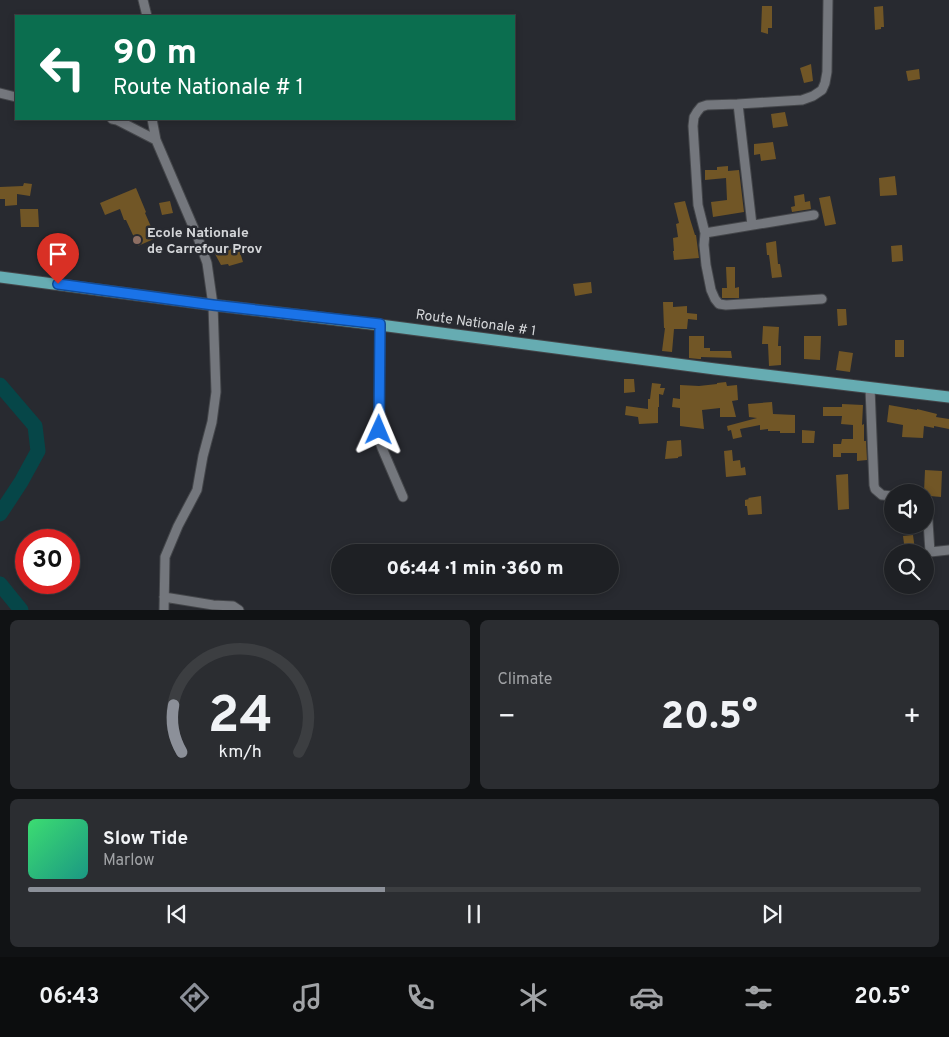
<!DOCTYPE html>
<meta charset="utf-8">
<style>
body{margin:0;font-family:Overpass,sans-serif;background:#2b2d31;color:#f1f3f6;height:100vh;display:flex;flex-direction:column;font-size:19px;white-space:nowrap}
*{box-sizing:border-box;margin:0}
p{font-size:16px;color:#a1a3a6}
.icon{flex:none;width:28px;height:28px;fill:none;stroke:currentColor;stroke-width:2;stroke-linecap:round;stroke-linejoin:round}
.map{position:relative;height:610px;overflow:hidden}
.panel{display:flex;flex-direction:column;gap:10px;padding:10px;background:#101214;flex:1}
.panel>*{flex:none}
.top-card{position:absolute;left:15px;top:15px;width:500px;height:105px;border-radius:0px;box-shadow:0 2px 8px #0003,0 0 0 1px #3c3e41;background:#0b6e4f;color:#fff;overflow:hidden}
.controls{position:absolute;left:884px;top:484px;display:grid;gap:10px}
.controls a{display:grid;place-items:center;width:50px;height:50px;border-radius:50%;background:#1e2024;box-shadow:0 2px 8px #0003,0 0 0 1px #3c3e41;font-size:25px}
.speed{position:absolute;left:15px;top:529px;display:flex;gap:10px;font-size:25px;font-weight:700;text-align:center}
.speed>*{display:grid;place-content:center;width:65px;height:65px;border-radius:50%;background:#1e2024;box-shadow:0 2px 8px #0003,0 0 0 1px #3c3e41;line-height:1}
.speed .limit{border:8px solid #d22;background:#fff;color:#111}
.pin{position:absolute;display:grid;place-items:center;width:42px;height:42px;color:#fff;margin:-51px -21px;border-radius:50% 50% 50% 0;rotate:-45deg;box-shadow:0 0 5px #0007}
.pin .icon{rotate:45deg}
.me{position:absolute;width:55px;margin:-28px;rotate:1deg;stroke-linejoin:round;filter:drop-shadow(0 0 4px #0008)}
.turn{display:flex;align-items:center;gap:18px;height:105px;padding:0 15px;font-size:22px}
.turn .icon{width:65px;height:65px;stroke-width:2.5}
.turn b{display:block;font-size:35px;line-height:42px}
.big{font-size:38px;font-weight:800;line-height:1.1}
.panel .card{flex:1;display:flex;flex-direction:column;justify-content:center;gap:8px;min-width:0;padding:0 18px;border-radius:8px;background:#2b2d31}
.panel .dial{align-items:center;gap:0}
.dial svg{height:130px;overflow:visible;fill:none;stroke:#3c3e41;stroke-width:7;stroke-linecap:round;text-anchor:middle}
.dial text{fill:#f1f3f6;stroke:none}
.song{display:flex;align-items:center;gap:15px}
.cover{width:60px;height:60px;border-radius:8px;background:linear-gradient(135deg,hsl(140 70% 55%),hsl(170 70% 35%))}
.played{height:5px;border-radius:2px;background:linear-gradient(90deg,#8c9099 40%,#3c3e41 40%)}
.keys{display:flex;justify-content:space-around;direction:ltr}
.heat{display:flex;justify-content:space-between;align-items:center;font-size:28px;direction:ltr}
.panel .tiles{flex:1;display:grid;gap:10px;grid-template-columns:1fr 1fr}
.card:last-child{grid-column:span 2}
.trip{position:absolute;left:331px;top:544px;width:288px;height:50px;border-radius:25px;background:#1e2024;box-shadow:0 2px 8px #0003,0 0 0 1px #3c3e41;font-weight:800;line-height:50px;text-align:center}
.tab-bar{display:flex;height:80px;justify-content:space-around;align-items:center;background:#0c0d0e;color:#a1a3a6}
.tab-bar .icon{width:35px;height:35px}
.tab-bar .active{color:#8c9099}
.tab-bar b{font-size:22px;color:#f1f3f6}
.map>svg:first-child{display:block}
.lines{fill:none;stroke-linecap:round;stroke-linejoin:round}
.river{stroke:#064648;stroke-width:15}
.building{fill:#715626}
.minor-casing{stroke:#44464a;stroke-width:11}
.major-casing{stroke:#44464a;stroke-width:13}
.minor{stroke:#74777d;stroke-width:9}
.major{stroke:#66acb2;stroke-width:11}
.route-casing{stroke:#114b97;stroke-width:12}
.route{stroke:#1a73e8;stroke-width:9}
.education-dot{fill:#8d6e63;stroke:#282a30;stroke-width:2}
.labels{text-anchor:middle;stroke-width:5;stroke-linejoin:round;paint-order:stroke}
.poi-label{font-size:14px;font-weight:bold;fill:#d4d6d9;stroke:#282a30;text-anchor:start}
.street-label{font-size:14px;fill:#d4d6d9;stroke:#282a30}
</style>
<div class="map">
<svg width="949" height="610" viewBox="0 0 949 610">
<rect width="100%" height="100%" fill="#282a30"/>
<g class="lines">
<path class="river" d="M0,385L35,426L38,451L21,482L0,514
M0,584L21,610"/>
</g>
<path class="building" d="M762,6H772V28H768V34L761,32Z
M883,6L884,27H881V29L875,30L874,7Z
M811,64L813,81L804,83L800,68Z
M919,69L920,79L908,81L906,71Z
M785,112L788,126L773,128L771,114Z
M773,142L776,159L761,161L760,154L754,155V144Z
M728,166V171L739,170L744,212L713,217L711,202L727,200L726,178L705,180V170H717V167Z
M895,176L897,195L880,196L879,178Z
M24,183L32,184L30,196L17,194V205L5,206V199H0V187L23,186Z
M136,188L146,212L145,213L156,238L138,246L126,220H124L120,209L105,215L100,203Z
M804,194L805,202L810,201L811,209L792,212L791,207L795,206L794,196Z
M830,196L836,224L825,226L819,198Z
M170,201L173,213L162,215L159,203Z
M685,201L690,219L695,235H696L699,258L674,260L673,251H674L673,238L678,237L676,224L679,223L674,203Z
M20,209H38L39,227H21Z
M776,241L778,264H780L782,277L772,278L769,255H767L766,243Z
M902,245L903,261L892,262L891,246Z
M238,246L243,262L229,266L228,264L221,265L215,254L222,250V252Z
M726,267H735V288L739,287V298H722V288H727Z
M591,282L592,293L575,296L573,284Z
M663,302H673V307L687,306V313L697,314V320L688,319L687,329H674L672,352L662,351L665,328H664Z
M837,309H846L847,325L838,326Z
M763,326L779,327L778,346H781V365L769,366L768,344H762Z
M689,336H704V348H710V351H731L732,358L701,357V359H699L689,358Z
M804,336H821L820,360L804,359Z
M895,340H904V357H895Z
M839,351L853,353L850,372L836,370Z
M624,379H634L635,392L624,393Z
M726,382L727,386L737,385L738,400L732,401L736,417H720V408L702,410L704,429L680,426V408L672,407L673,398L680,399V385L699,386L717,384V383Z
M652,383L661,384L660,388H665L663,395L659,394V407H658V423L639,424L638,417L625,415L626,406L648,409V399H650Z
M772,402L773,414L795,415V433H780V431H768V429L760,430V425L740,429L742,437L733,439L731,430L728,431L727,426L757,418L749,417L748,404Z
M842,404L863,405L862,425L864,424V441H866L867,460L857,461V453H841V457H833V444H841L842,439H853V425L841,424L842,416H823V407H842Z
M889,405L917,410V409L937,414L936,417L949,419V429L934,426V428L924,426L923,438L902,437L903,425L887,422Z
M802,430L815,431L814,443H802Z
M681,440L682,456L678,457V458L665,459L667,441Z
M732,450L733,461L740,460L741,468L745,467L746,475L726,477L724,451Z
M925,470L942,471L941,497L930,496L924,492Z
M848,474L849,509L838,510L836,475Z
M761,496L762,514L748,515L747,506H745V500L749,499L748,498Z
M913,535L915,550L905,551L903,536Z"/>
<g class="lines">
<defs>
<path id="minor" d="M143,0L147,16
M0,93L16,97
M738,104L752,225
M112,119L117,120L156,140
M152,119L156,140L198,238L207,263L213,305L216,392L212,422L203,456L197,490L178,526L165,557L164,610
M705,233L814,215
M822,299L726,305L719,304L715,299L711,290L706,265L704,245L705,233L698,205L693,126L694,117L697,112L701,107L707,105L738,104L802,100L813,96L822,90L825,83L827,72L828,0
M380,325L379,439L382,448L403,497
M870,388L874,485L875,489L882,495L892,496
M925,500L927,506L930,552L949,550
M164,597L213,605L233,606L239,610"/>
<path id="major" d="M0,277L213,305L380,325L715,369L949,397"/>
</defs>
<use href="#minor" class="minor-casing"/>
<use href="#major" class="major-casing"/>
<use href="#minor" class="minor"/>
<use href="#major" class="major"/>
</g>
<g class="lines">
<defs>
<path id="route" d="M58,284L213,305L380,324L379,430"/>
</defs>
<use href="#route" class="route-casing"/>
<use href="#route" class="route"/>
</g>
<circle class="education-dot" cx="137" cy="240" r="5"/>
<g class="labels">
<g class="poi-label">
<text x="147" y="237">Ecole Nationale<tspan x="147" dy="16">de Carrefour Prov</tspan></text>
</g>
<g class="street-label">
<text transform="translate(476 322) rotate(8)" y="5">Route Nationale # 1</text>
</g>
</g>
</svg>
<div class="controls">
<a><svg class="icon" aria-label="sound" viewBox="0 0 24 24"><path d="M4 9h4l5-4v14l-5-4H4zM17 9q2 3 0 6"/></svg></a>
<a><svg class="icon" aria-label="search" viewBox="0 0 24 24"><circle cx="10" cy="10" r="6"/><path d="M15 15l6 6"/></svg></a>
</div>
<div class="speed"><div class="limit">30</div></div>
<div class="pin" style="left:58px;top:284px;background:#d93025"><svg class="icon" aria-label="arrive" viewBox="0 0 24 24"><path d="M6 21V4h12l-3 4 3 4H6"/></svg></div>
<svg class="me" style="left:379px;top:430px" viewBox="-20 -20 40 40"><path d="M0-17L14 15 0 8-14 15z" fill="#1a73e8" stroke="#fff" stroke-width="4"/></svg>
<div class="trip">06:44 · 1 min · 360 m</div>
<div class="top-card">
<div class="turn"><svg class="icon" aria-label="left" viewBox="0 0 24 24"><path d="M17 20v-9H6M10 6l-5 5 5 5"/></svg><div><b>90 m</b>Route Nationale # 1</div></div>
</div>
</div>
<section class="panel">
<div class="tiles">
<div class="card dial"><svg viewBox="0 0 100 80">
<path d="M14 69A42 42 0 1 1 86 69"/>
<path d="M14 69A42 42 0 0 1 9 40" stroke="#8c9099"/>
<text x="50" y="56" font-size="32" font-weight="700">24</text>
<text x="50" y="72" font-size="11">km/h</text>
</svg></div>
<div class="card"><p>Climate</p>
<div class="heat"><a>−</a><b class="big">20.5°</b><a>+</a></div>
</div>
<div class="card">
<div class="song"><i class="cover"></i><div><b>Slow Tide</b><p>Marlow</p></div></div>
<div class="played"></div>
<div class="keys"><svg class="icon" aria-label="previous" viewBox="0 0 24 24"><path d="M18 5L8 12l10 7zM5 5v14"/></svg><svg class="icon" aria-label="pause" viewBox="0 0 24 24"><path d="M8 5v14M16 5v14"/></svg><svg class="icon" aria-label="next" viewBox="0 0 24 24"><path d="M6 5l10 7-10 7zM19 5v14"/></svg></div>
</div>
</div>
</section>
<nav class="tab-bar">
<b>06:43</b>
<svg class="icon active" aria-label="directions" viewBox="0 0 24 24"><path d="M12 3l9 9-9 9-9-9zM9 14v-3h6M13 9l2 2-2 2"/></svg>
<svg class="icon" aria-label="music" viewBox="0 0 24 24"><path d="M9 18V5l10-2v13"/><circle cx="6" cy="18" r="3"/><circle cx="16" cy="16" r="3"/></svg>
<svg class="icon" aria-label="phone" viewBox="0 0 24 24"><path d="M5 4h4l2 5-3 2q2 4 5 5l2-3 5 2v4C11 20 4 13 5 4z"/></svg>
<svg class="icon" aria-label="climate" viewBox="0 0 24 24"><path d="M12 3v18M4 7l16 10M4 17L20 7"/></svg>
<svg class="icon" aria-label="car" viewBox="0 0 24 24"><path d="M5 17H2v-5l4-1 3-4h7l3 4 3 1v5h-3M9 17h6M6 11h13"/><circle cx="7" cy="17" r="2"/><circle cx="17" cy="17" r="2"/></svg>
<svg class="icon" aria-label="filters" viewBox="0 0 24 24"><path d="M4 7h16M4 17h16"/><circle cx="9" cy="7" r="2"/><circle cx="15" cy="17" r="2"/></svg>
<b>20.5°</b>
</nav>
